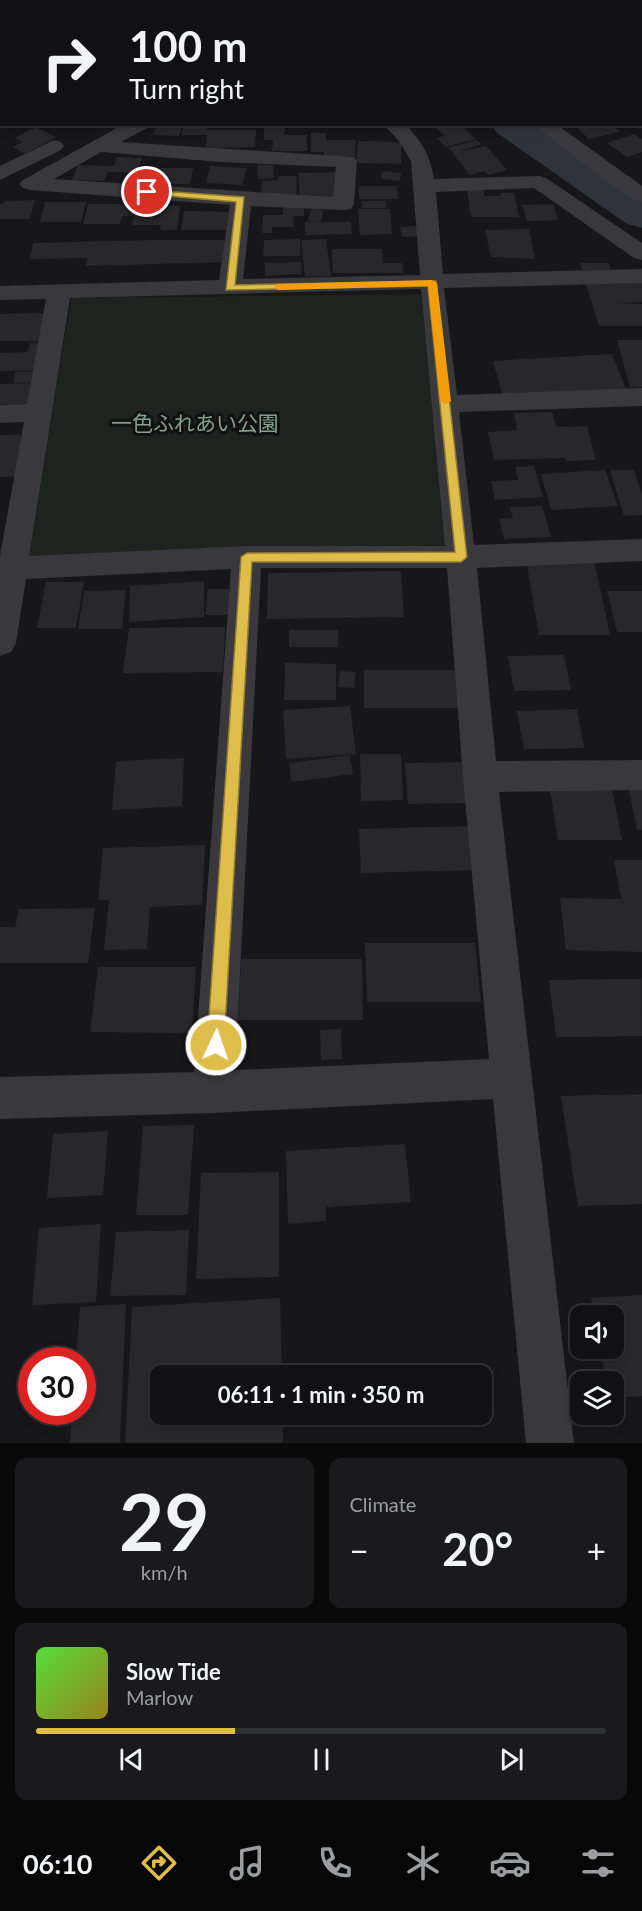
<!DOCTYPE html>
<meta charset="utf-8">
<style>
body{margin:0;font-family:Lato,"Noto Sans JP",sans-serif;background:#1a1a1c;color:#f1f3f6;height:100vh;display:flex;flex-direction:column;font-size:22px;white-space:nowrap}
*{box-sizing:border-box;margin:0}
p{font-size:20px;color:#9c9da0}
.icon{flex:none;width:33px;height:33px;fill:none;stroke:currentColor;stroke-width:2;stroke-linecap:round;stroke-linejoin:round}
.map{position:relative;height:1443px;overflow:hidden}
.panel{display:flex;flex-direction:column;gap:15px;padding:15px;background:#09090a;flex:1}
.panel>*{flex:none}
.banner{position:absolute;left:0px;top:0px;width:642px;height:126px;box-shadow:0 3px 9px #0003,0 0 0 2px #303133;background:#111113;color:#f1f3f6;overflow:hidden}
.controls{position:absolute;left:570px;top:1305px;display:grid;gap:12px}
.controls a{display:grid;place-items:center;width:54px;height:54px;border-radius:12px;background:#111113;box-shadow:0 3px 9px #0003,0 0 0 2px #303133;font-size:30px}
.speed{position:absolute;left:18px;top:1347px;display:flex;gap:12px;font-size:30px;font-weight:700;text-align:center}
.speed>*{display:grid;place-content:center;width:78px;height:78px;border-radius:50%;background:#111113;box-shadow:0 3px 9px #0003,0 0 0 2px #303133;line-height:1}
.speed .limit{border:9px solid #d22;background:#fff;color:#111}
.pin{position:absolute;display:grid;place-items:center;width:51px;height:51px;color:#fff;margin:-26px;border:3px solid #fff;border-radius:50%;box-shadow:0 2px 6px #0007}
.me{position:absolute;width:66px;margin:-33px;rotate:3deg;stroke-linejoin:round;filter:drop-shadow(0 0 4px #0008)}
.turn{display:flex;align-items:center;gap:21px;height:126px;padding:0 30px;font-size:27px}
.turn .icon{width:78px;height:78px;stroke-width:2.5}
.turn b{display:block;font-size:42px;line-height:51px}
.big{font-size:45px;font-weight:700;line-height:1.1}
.panel .tile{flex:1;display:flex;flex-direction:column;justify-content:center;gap:9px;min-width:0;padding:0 21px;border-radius:12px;background:#1a1a1c}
.panel .dial{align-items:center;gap:0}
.dial b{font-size:78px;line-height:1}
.song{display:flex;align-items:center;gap:18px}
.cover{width:72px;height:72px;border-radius:9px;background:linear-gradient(135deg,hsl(110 70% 55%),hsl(50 70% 35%))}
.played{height:6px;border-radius:3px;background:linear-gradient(90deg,#debd4a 35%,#303133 35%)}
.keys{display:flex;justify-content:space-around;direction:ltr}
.heat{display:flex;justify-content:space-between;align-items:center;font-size:33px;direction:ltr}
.panel .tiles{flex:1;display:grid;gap:15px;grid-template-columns:1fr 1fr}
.tile:last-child{grid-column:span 2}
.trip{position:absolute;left:150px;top:1365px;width:342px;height:60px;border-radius:12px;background:#111113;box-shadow:0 3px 9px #0003,0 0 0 2px #303133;font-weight:700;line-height:60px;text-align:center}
.menu{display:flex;height:96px;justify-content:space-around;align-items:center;background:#070708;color:#9c9da0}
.menu .icon{width:42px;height:42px}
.menu .active{color:#debd4a}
.menu b{font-size:27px;color:#f1f3f6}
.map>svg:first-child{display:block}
.green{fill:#1e231f}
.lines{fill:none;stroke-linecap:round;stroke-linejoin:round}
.river{fill:#2f343b;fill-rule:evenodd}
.building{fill:#28272a}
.minor{fill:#39393d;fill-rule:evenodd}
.route{fill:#debd4a;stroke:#907b30;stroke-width:1.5}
.slow{fill:#f59e0b}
.labels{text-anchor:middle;stroke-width:6;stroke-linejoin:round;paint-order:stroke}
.park-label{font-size:21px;fill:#84a089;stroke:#121214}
</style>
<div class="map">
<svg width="642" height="1443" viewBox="0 0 642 1443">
<rect width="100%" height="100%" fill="#171719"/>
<path class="green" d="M421,294L447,545L24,556L72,298Z"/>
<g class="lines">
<path class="river" d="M345,0H379V2H346Z
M491,124H537L642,196V228L627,224L496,132Z"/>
</g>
<path class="building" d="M157,124H183L179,136L153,135Z
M184,124H208L207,130H256L255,147L206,148L207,135H182Z
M315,124H348V127H315Z
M432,124H460L476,139L446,147L437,138L445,136Z
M581,124H611L620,132L589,139L575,126Z
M35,127L56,137L25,154L13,147L23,142L15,138Z
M264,128H285L284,135H307V151H272L273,140H264Z
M311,133H326V140H355V156H324V152H311Z
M634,134L642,139V152L627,157L607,143Z
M476,140L482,144L454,153L448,148Z
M358,141L401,142V164L356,163Z
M486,146L507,170L488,175L485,171L470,175L452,153Z
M117,157L142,158L137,173L107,172L104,181L72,180L78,165L114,166Z
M257,165H273L274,178L258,179Z
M210,166L247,168L242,185L206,183Z
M141,168H193L190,184H138Z
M382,171L401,173L400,181L381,179Z
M337,172L340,197L300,198L298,173Z
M279,176H297L296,196H261L262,181L278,180Z
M359,186H397L398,199H359Z
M467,190H484V196H501L500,193H514L519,217H471Z
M35,200L30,219H0V204H3L5,201Z
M362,201H386V208H362Z
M45,202H86L81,222H40Z
M88,204H135L133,216H122L120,224H83Z
M553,204L558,220L527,221L522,205Z
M136,206H180L177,230H160L161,225H132Z
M283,206H304V216H294L293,227H272V233H262L263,215H283Z
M311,209L323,210L321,222L308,221Z
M358,209H390L392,234L360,235Z
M184,211L230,212L228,230H181Z
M305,222H351L352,234L305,235Z
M417,226L419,236L402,237L400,227Z
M529,229L535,259L491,257L485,230Z
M300,239V256H263L264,240Z
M326,239L331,276L305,277L301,240Z
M153,240H224V262L86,266L87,258L30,259L33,243Z
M332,249H382L383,263H402L403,273H333Z
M301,262L302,274L265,276V263Z
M580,263H609L611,270H582Z
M642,283V302L617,303L642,304V326H599L586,284Z
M47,313L41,341H0V314Z
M617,340H642V387H630Z
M49,342L44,370L0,371V353L28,352L30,343Z
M612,354L626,389L503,397L493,361Z
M39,371L38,382L14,383L15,372Z
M37,383L32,404H0V384Z
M552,412L556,427L587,426L596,460L566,461L565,458L494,460L488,432L517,430L514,413Z
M32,434L25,476L0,477V435Z
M534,466L543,497L495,500L491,481L518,480L515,467Z
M605,470L618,506L551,510L541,474Z
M610,470H634L642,495V515L624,516Z
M542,506L551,537L504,539L499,519L513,518L510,507Z
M526,560H594L610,635H539Z
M401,571L404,617L267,619L268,573Z
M204,581V617L129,622L130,586Z
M46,582H84L76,628H37Z
M208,589H233L230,615H205Z
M126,590L122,629H78L84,591Z
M607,591H642V632H617Z
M225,627L223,672L123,673L129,628Z
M289,630H338V647H289Z
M564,655L571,690L514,691L508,656Z
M285,663L336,664V700H284Z
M364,670H455L458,708H364Z
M340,671L356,672L354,688L338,687Z
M350,706L356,754L286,759L283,710Z
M577,709L584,748L524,749L517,711Z
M360,754H401L403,800L361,801Z
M350,755L353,774L291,782L289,763Z
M184,758L182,806L112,810L116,761Z
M466,762L470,803L408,804L405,763Z
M627,780H642V830H637Z
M550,789H612L622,840H558Z
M470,826L475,870L361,873L359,829Z
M205,845L202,905L150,907L147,949L104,950L109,900H98L103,848Z
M614,860H642V952L566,950L560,898L621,899Z
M95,908L88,963H0V927H15L19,909Z
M365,943H475L481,1002H367Z
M241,959H362L363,1020H238Z
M98,967H196L192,1033L90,1032Z
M641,979L642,1036L556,1037L549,980Z
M341,1029L342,1059L321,1060L320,1030Z
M642,1094V1204L578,1206L561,1096Z
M194,1125L188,1215H136L143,1126Z
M108,1131L103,1195L47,1198L53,1134Z
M405,1144L411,1202L326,1207V1221L288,1224L286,1151Z
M279,1172V1277L196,1279L201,1173Z
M101,1224L96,1302L32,1305L39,1228Z
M189,1230L186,1295L110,1296L116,1232Z
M642,1295V1396L614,1398V1382H606L600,1348H614V1316H594L591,1298Z
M280,1298L282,1376H160V1414H283V1443H125L132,1307Z
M126,1304L120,1443H70L72,1412H82V1360H76L80,1307Z"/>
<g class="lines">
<path class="minor" d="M37,0H57L58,2H39Z
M279,0H299L300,2H281Z
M405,0H423V2H406Z
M640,24H642L640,35Z
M0,51H2V61H0Z
M640,88L642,89V101L640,100Z
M124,124H150L147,128L121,142L354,157L357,161L354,204L351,209L343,210L251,206L243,279L420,275L411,161L399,141L383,124H405C421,140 431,157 434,179L539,176L546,178L642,243V260L634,258L534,188L436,192L443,274L642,269V283L444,288L457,395L642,388V406L459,412L474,545L642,539V561L477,568L496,761L642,760V790L499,792L574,1443H526L493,1099L213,1113L0,1119V1077L194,1072L231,569L26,579L16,643L11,652L0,656V556L24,422L0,423V405L27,404L46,299L0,300V286L219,280L230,205L30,190L23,188L19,184L23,180ZM101,152L220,162L336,167L333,197L54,179ZM421,289L445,546H247L29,556L70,298ZM261,568H447L463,777L489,1059L235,1070Z
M533,124H556L642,186V201L634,200L594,172Z
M54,140L61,142L64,146L61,150L0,180V166Z"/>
</g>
<path class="route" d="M147,190L244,197L235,285L436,281L467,557L461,562H252L224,1045L221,1051L216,1054L210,1051L207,1045L241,557L247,553L455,552L428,286L226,290L236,202L144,194L143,192Z"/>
<path class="slow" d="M432,280L437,283L451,401L446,404L440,401L428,286L278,290L273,287L278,284Z"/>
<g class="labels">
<g class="park-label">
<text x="195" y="431">一色ふれあい公園</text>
</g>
</g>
</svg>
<div class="controls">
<a><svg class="icon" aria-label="sound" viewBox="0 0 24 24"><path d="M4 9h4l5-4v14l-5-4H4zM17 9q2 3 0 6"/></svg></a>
<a><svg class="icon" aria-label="layers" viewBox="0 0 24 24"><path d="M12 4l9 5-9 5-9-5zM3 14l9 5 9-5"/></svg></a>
</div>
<div class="speed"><div class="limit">30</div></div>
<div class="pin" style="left:147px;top:192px;background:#d93025"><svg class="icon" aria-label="arrive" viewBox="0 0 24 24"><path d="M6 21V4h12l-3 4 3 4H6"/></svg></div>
<svg class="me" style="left:216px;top:1045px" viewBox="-20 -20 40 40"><circle r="17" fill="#debd4a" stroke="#fff" stroke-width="3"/><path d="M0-11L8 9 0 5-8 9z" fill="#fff"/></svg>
<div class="trip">06:11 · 1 min · 350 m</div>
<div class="banner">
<div class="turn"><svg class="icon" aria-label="right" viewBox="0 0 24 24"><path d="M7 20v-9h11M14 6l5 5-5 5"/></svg><div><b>100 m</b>Turn right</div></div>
</div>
</div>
<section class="panel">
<div class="tiles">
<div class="tile dial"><b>29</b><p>km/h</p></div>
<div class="tile"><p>Climate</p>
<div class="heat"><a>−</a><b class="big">20°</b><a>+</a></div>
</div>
<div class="tile">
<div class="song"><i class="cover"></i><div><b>Slow Tide</b><p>Marlow</p></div></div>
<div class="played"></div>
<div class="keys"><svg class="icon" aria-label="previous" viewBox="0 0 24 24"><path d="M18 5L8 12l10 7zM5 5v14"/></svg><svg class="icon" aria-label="pause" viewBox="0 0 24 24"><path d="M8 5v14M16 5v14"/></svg><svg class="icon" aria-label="next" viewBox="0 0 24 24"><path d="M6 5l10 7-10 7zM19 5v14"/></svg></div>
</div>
</div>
</section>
<nav class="menu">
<b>06:10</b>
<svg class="icon active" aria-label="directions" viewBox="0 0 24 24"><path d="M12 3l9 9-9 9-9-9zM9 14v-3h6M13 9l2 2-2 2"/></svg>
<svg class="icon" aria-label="music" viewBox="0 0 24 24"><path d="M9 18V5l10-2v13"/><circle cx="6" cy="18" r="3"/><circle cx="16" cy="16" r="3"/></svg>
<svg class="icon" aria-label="phone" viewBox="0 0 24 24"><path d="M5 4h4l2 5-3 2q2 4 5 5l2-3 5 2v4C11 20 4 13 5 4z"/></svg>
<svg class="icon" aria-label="climate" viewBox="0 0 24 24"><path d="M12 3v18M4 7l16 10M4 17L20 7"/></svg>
<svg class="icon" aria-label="car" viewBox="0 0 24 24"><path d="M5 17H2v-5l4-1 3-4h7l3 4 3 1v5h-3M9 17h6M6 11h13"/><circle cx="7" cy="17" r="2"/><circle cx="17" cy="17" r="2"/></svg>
<svg class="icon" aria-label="filters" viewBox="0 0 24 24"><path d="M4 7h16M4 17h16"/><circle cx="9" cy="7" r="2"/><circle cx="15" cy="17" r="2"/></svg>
</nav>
